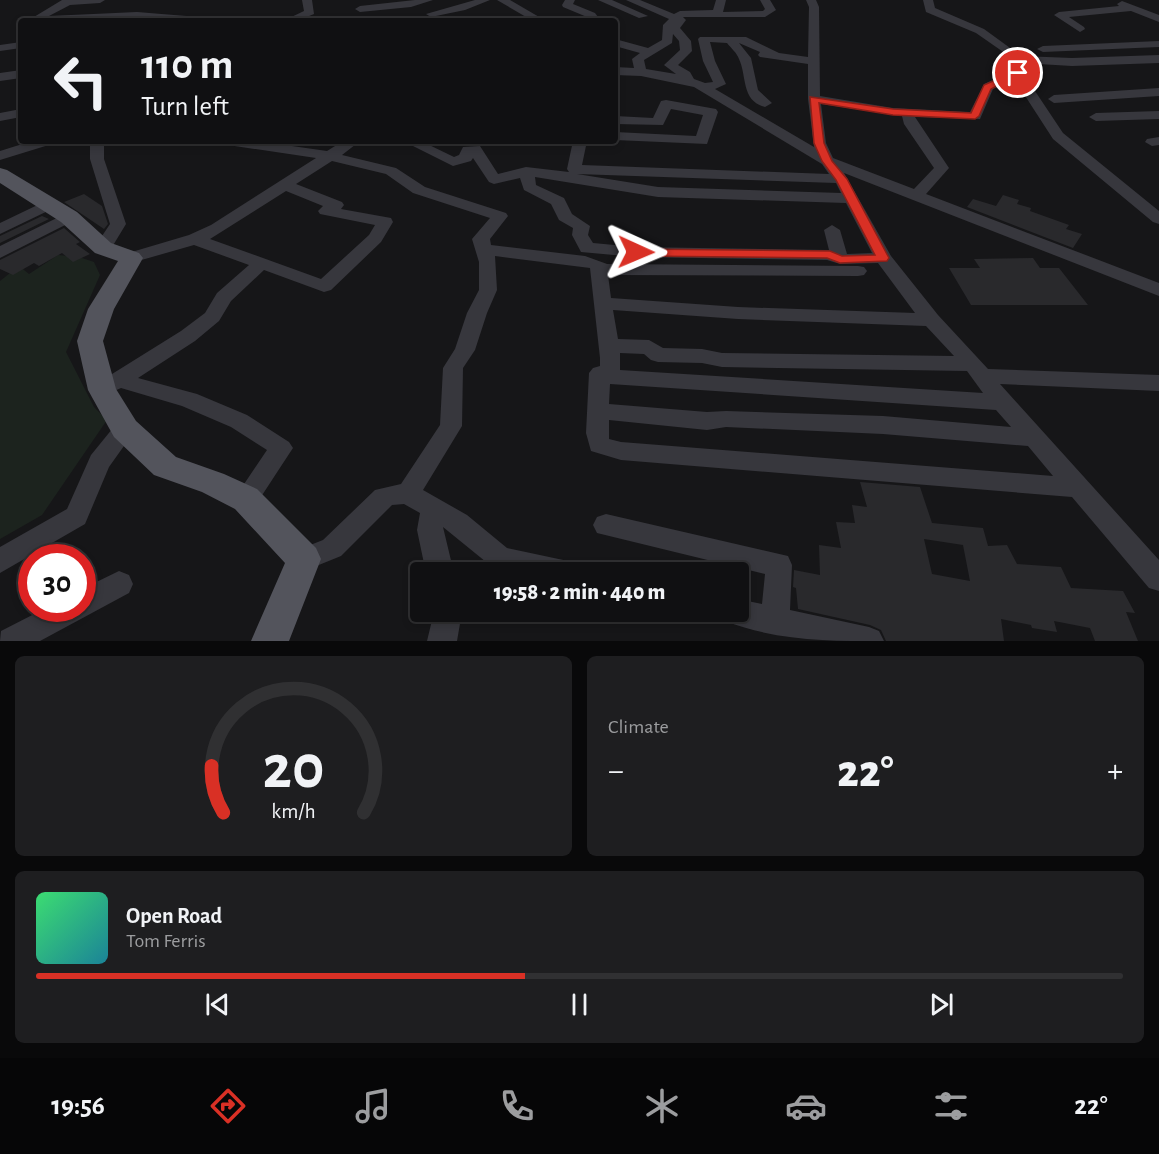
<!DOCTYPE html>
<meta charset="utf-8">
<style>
body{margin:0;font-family:"Alegreya Sans",sans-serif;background:#1e1e20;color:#f1f3f6;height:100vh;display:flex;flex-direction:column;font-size:22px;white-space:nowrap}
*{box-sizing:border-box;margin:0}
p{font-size:20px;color:#9c9d9f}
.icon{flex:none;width:33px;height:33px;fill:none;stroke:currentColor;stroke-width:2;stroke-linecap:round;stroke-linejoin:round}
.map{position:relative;height:641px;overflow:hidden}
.drawer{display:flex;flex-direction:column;gap:15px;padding:15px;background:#09090a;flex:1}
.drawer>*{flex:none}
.banner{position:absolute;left:18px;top:18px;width:600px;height:126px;border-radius:6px;box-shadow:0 3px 9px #0003,0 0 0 2px #303032;background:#101012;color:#f1f3f6;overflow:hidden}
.speed{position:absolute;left:18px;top:544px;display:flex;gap:12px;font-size:30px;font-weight:700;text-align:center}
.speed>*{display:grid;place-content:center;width:78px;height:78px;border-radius:50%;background:#101012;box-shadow:0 3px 9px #0003,0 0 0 2px #303032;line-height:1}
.speed .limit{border:9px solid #d22;background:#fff;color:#111}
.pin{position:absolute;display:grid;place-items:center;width:51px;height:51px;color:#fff;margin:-26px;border:3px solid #fff;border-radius:50%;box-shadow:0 2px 6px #0007}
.me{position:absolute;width:66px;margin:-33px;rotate:91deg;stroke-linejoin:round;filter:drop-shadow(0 0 4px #0008)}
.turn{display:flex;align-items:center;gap:21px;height:126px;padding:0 24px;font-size:27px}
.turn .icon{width:78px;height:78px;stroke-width:2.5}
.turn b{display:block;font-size:42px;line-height:51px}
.big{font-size:45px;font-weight:800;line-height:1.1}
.drawer .tile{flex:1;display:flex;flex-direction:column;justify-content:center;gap:9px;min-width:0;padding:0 21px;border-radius:9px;background:#1e1e20}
.drawer .dial{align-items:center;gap:0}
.dial svg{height:156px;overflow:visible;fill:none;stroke:#303032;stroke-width:7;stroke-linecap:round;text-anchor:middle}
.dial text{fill:#f1f3f6;stroke:none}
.song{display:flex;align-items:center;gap:18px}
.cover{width:72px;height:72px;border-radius:9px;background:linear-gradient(135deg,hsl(140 70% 55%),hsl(190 70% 35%))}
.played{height:6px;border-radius:3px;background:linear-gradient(90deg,#d93025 45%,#303032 45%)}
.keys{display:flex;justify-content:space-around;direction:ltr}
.heat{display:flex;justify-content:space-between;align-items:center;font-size:33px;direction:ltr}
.drawer .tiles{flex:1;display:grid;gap:15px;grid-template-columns:1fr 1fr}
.tile:last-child{grid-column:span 2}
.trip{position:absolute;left:410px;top:562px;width:339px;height:60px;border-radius:6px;background:#101012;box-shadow:0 3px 9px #0003,0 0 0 2px #303032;font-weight:800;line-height:60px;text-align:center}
.tabs{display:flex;height:96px;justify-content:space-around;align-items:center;background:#060607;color:#9c9d9f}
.tabs .icon{width:42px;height:42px}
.tabs .active{color:#d93025}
.tabs b{font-size:27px;color:#f1f3f6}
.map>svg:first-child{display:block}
.green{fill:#1c231e}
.building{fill:#29292c;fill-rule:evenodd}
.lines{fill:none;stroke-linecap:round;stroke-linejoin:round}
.minor{fill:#37373d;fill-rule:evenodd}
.major{fill:#53545c;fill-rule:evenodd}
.route{fill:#d93025;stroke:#8d1f18;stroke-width:1.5}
</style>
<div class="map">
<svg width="1159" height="641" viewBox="0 0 1159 641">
<rect width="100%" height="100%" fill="#161618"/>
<path class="green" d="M58,255L79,257L94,262L100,275L66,352L94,407L107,420L42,515L0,539V281L19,266L29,274Z"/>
<path class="building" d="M84,194L102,206L108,224L104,229L64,202Z
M1003,195L1019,200L1017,204L1031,208L1030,211L1069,225L1066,229L1082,234L1073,248L967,207L973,199L996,206Z
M42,216L49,219L0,243V236Z
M64,228L80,242L76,244L90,254L73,262L62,253L39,266L34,263L13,275L0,269V260Z
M1033,258L1040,268H1059L1088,305H971L949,268H980L974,259Z
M860,482L920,487L932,523L983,528L988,546L1007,545L1017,564L1061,567L1071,588L1123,591L1135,613L1126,612L1138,641H1095L1090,628L1054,621L1057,632L1032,628L1031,625L1001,619L1004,641H886L881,630L870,625L798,609L796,588L793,587L794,570L820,575L819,545L841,548L836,522L855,523L852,505L867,507ZM924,539L963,545L970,581L932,574Z"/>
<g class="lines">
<path class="minor" d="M62,0H105L100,3L70,5L49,16L137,12L211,18L216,21L137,18L78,21L29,20Z
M302,0H312L314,14L297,21H283L304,11Z
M415,0H433L411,7L360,12L355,9L360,6Z
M475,0H490L465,10L431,17L426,14Z
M497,0H510L546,21H533Z
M565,0H575L573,4L595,13L601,21H590L587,17L563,7L562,5Z
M598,0H612L648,16L639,18Z
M626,0H640L674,14L680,11L713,10L716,0H726L723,12L763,11L765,9L760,0H770L776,10L765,17H683L686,20L680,28L691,41L692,51L678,65L690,72L694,79L705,83L713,82L703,61L698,39L700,37H746L779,53L808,57L809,7L806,0H816L819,7L820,96L893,108L970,112L984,84L1012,71L1009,56L976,33L926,12L923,0H933L935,8L984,29L1021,56L1072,58L1159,55V63L1072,66L1022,63L1024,73L1020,77L1029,82L1063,133L1159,211V224L1153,222L1053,139L1020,88L1010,81L993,89L980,119L915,117L949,168L926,194L1159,283V296L844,173L891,256L938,315L988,369L1159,375V391L1000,384L1159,560V591L1149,588L1072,497L621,460L591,451L586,433L589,373L593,368L600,366V358L590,268L495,256L497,290L487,313L475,350L463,368L462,426L423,490L467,515L507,548L568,561L578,564L582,573C551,573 519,577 491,566L443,527L454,573H426L417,530L420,513L404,504L392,505L341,556L304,571L295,567L291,559L295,551L323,540L375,490L401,484L440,425L443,368L455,349L467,313L479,290V262L472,239L490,218L413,193L386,174L332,161L296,184L342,202L344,205L341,209L391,218L393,222L381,242L331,290L324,292L264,270L231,301L219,321L195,341L138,378L197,394L247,415L289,442L293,448L289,454L255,506L246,509L237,506L234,499L267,450L231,427L182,406L121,388L112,392L104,389L101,384L104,379L181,331L205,313L217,293L249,265L194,245L131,263L125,262L122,258L125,254L189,235L211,225L316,158L228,145L221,141H257L327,151L343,141H360L342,155L396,168L425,187L506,213L508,216L490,239L491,245L585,256L607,264L858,266L864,267L867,271L864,275L858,276L608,275L611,298L738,307L915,313L878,263L840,264L827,260L636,257L581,252L572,235L573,228L559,220L551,204L524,190L520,178L494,184L489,182L473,158L471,161L453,166L403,141H421L454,157L459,155L463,147L480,146L498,174L526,167L569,172L567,169L573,141H587L582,165L829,174L822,164L694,87L641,76L615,75V67L634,68L632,59L640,53L615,46V39L648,48L662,40L663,25L669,19ZM673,34L679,41L680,50L664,65L676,74L646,69L644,60L672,43ZM710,42L727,43C731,48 737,53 739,59C747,76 741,101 765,107L772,103L758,90L751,58L739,43L760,52L758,55L760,57L808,64V99L814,147L715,89L726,84L715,61ZM821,104L902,116L904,124L934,168L914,189L833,158L826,143ZM577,174L836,183L841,193L658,187ZM535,177L658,197L846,203L872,253L847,254L840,230L832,225L824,230L829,250L636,247L593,243L588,235L590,226L572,214L564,198L536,185ZM286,191L323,206L318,211L320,214L375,225L369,235L321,279L210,239ZM613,310L738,319L926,326L954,356L722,353L702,349L663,348L649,340L618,339ZM620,353L644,354L651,360L658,362L702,363L722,367L967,371L983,393L620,370ZM610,384L996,410L1011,427L883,416L726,411L707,412L609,404ZM609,420L707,430L726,427L883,434L1028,446L1053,476L621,442L609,439Z
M1122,1L1159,15V22L1131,11L1069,17L1084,27L1085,29L1080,32L1054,15L1059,12L1119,6L1117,4Z
M1159,41V47L1043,52L1037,49L1043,46Z
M21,42V48L0,51V45Z
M21,70V78L0,81V73Z
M1159,88V96L1054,103L1048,99L1054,95Z
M666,100L716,109L718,112L707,144L615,140V132L696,136L703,115L671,109L663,125L615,124V116L653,118L661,101Z
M21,109V117L0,121V113Z
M1159,111V119L1096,121L1089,117L1096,113Z
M1159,137V145L1152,146L1145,142L1147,139Z
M32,141H54L52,144L0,160V151Z
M90,141H104V159L126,224L109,252H97L94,248L110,224L90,159Z
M50,199L56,201L58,204L56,207L0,234V223Z
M69,212L77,217L75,220L0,258V246Z
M125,420L133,423L136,429L109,467L85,524L0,573V547L67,509L91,455L117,423Z
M606,514L788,556L792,565L790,610L869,627L879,631L884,641C828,641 777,641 725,621L721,612H738V599L762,604L765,574L597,533L593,525L597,517Z
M119,571L129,575L133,584L129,593L40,641H0L1,631L44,609H82V589Z
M434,612H462L457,641H427Z"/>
<path class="major" d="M0,168L7,170L77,212L111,243L139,253L143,258L114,309L103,341L116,389L136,421L176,457L224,474L257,489L316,548L321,559L289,641H251L285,563L235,509L202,492L154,475L114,437L88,390L77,341L88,309L118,261L95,253L61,222L0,183Z"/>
</g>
<path class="route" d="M1015,71L1022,73L991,89L979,116L975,119L893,115L819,103L824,143L832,161L847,179L889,258L887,261L840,263L827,258L636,256L630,252L636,249L830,251L842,256L875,255L836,180L822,161L814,143L810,97L893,109L971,113L984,85Z"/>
</svg>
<div class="speed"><div class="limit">30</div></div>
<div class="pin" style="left:1018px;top:73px;background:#d93025"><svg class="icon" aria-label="arrive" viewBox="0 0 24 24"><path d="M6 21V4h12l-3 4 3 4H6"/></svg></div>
<svg class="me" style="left:636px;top:252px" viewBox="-20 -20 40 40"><path d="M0-17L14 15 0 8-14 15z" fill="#d93025" stroke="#fff" stroke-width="4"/></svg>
<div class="trip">19:58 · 2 min · 440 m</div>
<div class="banner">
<div class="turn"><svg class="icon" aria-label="left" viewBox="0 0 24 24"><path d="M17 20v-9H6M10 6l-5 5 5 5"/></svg><div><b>110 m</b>Turn left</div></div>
</div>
</div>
<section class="drawer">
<div class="tiles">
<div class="tile dial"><svg viewBox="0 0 100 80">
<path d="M14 69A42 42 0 1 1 86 69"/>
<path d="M14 69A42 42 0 0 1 8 45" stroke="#d93025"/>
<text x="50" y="56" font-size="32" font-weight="700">20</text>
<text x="50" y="72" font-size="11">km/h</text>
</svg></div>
<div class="tile"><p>Climate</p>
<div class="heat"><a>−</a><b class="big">22°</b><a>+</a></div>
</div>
<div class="tile">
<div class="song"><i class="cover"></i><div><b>Open Road</b><p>Tom Ferris</p></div></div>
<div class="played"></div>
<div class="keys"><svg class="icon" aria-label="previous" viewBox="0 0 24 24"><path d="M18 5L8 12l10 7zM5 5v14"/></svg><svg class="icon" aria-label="pause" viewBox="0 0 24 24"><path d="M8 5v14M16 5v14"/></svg><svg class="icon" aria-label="next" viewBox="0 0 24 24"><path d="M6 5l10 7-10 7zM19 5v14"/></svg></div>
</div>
</div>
</section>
<nav class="tabs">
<b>19:56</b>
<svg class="icon active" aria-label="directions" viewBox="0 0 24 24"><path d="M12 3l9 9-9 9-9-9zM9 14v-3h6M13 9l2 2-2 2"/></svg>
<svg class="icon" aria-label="music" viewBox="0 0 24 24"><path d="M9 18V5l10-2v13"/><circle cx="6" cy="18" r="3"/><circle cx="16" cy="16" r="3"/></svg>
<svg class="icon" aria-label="phone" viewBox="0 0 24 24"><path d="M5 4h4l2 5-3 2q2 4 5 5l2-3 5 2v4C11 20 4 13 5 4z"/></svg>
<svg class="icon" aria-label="climate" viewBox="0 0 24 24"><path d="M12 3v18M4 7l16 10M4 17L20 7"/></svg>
<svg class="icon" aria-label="car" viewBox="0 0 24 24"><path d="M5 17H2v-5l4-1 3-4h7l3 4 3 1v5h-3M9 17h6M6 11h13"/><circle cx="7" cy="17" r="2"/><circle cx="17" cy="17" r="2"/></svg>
<svg class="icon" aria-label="filters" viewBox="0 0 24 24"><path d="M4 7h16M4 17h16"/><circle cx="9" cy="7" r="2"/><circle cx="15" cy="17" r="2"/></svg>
<b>22°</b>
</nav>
